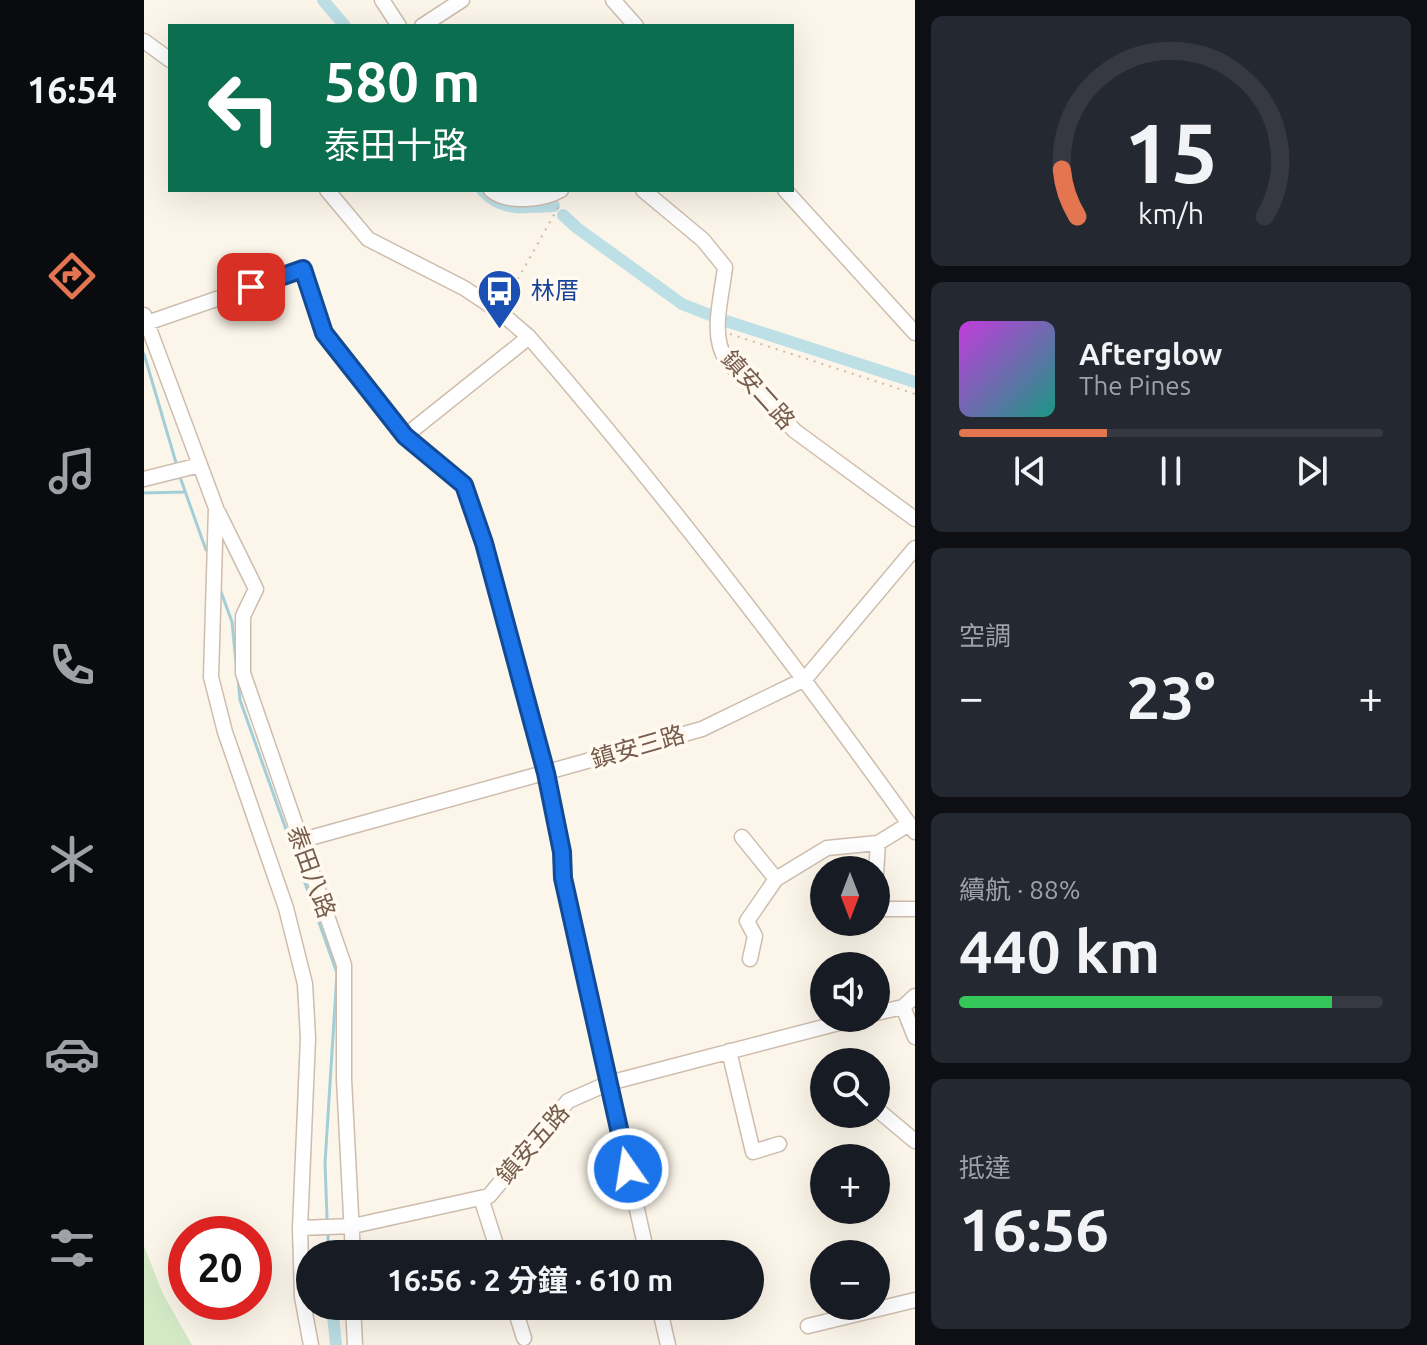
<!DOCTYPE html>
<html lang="zh-TW">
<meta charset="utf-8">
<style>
body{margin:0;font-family:Ubuntu,"Noto Sans TC",sans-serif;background:#242831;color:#f1f3f6;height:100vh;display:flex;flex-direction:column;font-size:30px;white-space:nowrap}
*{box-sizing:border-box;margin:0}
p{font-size:26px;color:#9ea1a6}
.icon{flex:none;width:44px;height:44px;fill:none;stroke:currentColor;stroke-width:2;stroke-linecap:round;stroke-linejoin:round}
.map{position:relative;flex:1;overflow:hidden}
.sheet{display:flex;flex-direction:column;gap:16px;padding:16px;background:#0d0f14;width:512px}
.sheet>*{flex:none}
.banner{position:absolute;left:24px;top:24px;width:626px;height:168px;border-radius:0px;box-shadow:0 8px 32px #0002;background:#0b6e4f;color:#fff;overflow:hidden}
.needle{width:52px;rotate:180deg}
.controls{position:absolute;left:666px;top:856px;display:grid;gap:16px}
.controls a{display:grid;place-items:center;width:80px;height:80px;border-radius:50%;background:#171b24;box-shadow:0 8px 32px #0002;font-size:40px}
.speed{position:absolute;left:24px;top:1216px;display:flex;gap:16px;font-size:40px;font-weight:700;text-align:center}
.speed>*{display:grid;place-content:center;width:104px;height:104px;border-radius:50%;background:#171b24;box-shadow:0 8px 32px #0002;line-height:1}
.speed .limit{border:12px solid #d22;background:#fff;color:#111}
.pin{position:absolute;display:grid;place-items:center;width:68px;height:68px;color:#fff;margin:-34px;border-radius:16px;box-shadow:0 4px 12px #0006}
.me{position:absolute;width:88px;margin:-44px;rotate:347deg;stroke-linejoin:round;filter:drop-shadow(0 0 6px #0008)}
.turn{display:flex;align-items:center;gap:28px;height:168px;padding:0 24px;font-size:36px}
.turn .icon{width:104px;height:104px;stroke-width:2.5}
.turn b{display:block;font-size:56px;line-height:68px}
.big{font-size:60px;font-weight:700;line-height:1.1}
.sheet .card{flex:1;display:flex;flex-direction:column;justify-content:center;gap:12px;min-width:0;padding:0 28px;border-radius:12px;background:#242831}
.sheet .dial{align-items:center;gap:0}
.dial svg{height:208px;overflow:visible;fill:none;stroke:#363941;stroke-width:7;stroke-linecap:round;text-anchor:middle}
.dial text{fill:#f1f3f6;stroke:none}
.song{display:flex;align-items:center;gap:24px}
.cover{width:96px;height:96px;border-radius:12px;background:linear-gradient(135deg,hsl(290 70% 55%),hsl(170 70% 35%))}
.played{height:8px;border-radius:4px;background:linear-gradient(90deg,#e37551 35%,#363941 35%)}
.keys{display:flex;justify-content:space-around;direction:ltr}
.heat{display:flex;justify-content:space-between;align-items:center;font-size:44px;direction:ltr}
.charge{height:12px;border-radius:6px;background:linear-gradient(90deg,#34c759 88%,#363941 0)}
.trip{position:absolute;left:152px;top:1240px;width:468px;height:80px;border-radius:40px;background:#171b24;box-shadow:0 8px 32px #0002;font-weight:700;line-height:80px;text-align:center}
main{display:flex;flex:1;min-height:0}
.dock{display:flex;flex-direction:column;width:144px;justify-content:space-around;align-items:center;background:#090b0e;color:#9ea1a6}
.dock .icon{width:56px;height:56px}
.dock .current{color:#e37551}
.dock b{font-size:36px;color:#f1f3f6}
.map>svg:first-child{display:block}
.green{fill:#d4eac7}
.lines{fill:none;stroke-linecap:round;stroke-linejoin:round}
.stream{stroke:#a3ced7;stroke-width:3}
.canal{stroke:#bddfe6;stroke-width:12}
.minor-casing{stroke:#cebdae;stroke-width:17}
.path{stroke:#d6b8a3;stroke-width:2;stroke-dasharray:2 6;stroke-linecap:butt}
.minor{stroke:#fff;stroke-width:14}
.route-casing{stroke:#114b97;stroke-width:20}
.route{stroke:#1a73e8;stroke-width:14}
.labels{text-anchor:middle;stroke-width:8;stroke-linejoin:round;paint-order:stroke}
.transit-label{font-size:24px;fill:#164399;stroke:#fff9ef;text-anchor:start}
.street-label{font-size:24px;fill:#765c4c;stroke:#fff9ef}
</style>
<main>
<nav class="dock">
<b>16:54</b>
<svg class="icon current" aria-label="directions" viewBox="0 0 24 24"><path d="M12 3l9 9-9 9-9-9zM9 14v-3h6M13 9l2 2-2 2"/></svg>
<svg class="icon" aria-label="music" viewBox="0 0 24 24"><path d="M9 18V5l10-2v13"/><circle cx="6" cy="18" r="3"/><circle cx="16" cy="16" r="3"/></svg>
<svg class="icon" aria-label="phone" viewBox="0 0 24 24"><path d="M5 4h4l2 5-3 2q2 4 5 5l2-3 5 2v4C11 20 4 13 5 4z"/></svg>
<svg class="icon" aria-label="climate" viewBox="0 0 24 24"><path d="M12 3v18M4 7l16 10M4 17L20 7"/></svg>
<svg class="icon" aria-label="car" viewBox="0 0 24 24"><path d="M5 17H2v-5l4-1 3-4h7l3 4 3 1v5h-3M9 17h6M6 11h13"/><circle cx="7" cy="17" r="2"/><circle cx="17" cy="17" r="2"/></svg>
<svg class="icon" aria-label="filters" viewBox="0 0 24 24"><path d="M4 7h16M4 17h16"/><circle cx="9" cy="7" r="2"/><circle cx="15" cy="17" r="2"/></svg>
</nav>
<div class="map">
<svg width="771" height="1345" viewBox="0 0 771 1345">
<rect width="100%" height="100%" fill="#fcf5e9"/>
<path class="green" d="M0,1246L19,1294L48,1345H0Z"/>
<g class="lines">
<path class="stream" d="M0,354L33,466
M36,477L62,550
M0,493L40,492
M76,589L88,622L92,662
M94,678L96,700L193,973L181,1163L183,1218
M184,1236V1254"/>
<path class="canal" d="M179,0L201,26
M338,190C361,214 381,206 410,206
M419,215L433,228L538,304L566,315
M582,321L771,382
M188,1306L192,1345"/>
<defs>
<path id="minor" d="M238,0L255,26
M469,0L492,26
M278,26L318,0
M0,41L26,60
M183,190L224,239L320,288L356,312L385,337C522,495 649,661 771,832
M347,190C363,204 400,200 417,190
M499,190L559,240L581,267C578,297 565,336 583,361L651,431L771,519
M641,190L771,333
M0,315L72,508L67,677L81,732L142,908L161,984L164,1038L156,1228L158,1297L167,1345
M3,323L159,269L180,333L261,436L320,485L340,543L402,773L418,852L419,878L503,1254
M261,436L385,337
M0,479L56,465
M74,512L112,589L99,616V673L200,965V1079L209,1254
M598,837L632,879
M155,841L558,729L661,679L771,548
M732,874L734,843
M732,879L738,909H771
M606,959L611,936L603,921L632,879L683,848L734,843L765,824
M759,1007L771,1037
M732,1013L759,1007L771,996
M585,1051L609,1152L635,1144
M735,1111L771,1141
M337,1198L355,1254
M156,1228L209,1226L345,1196L424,1101L465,1083L714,1018
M209,1306L211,1345
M370,1306L380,1338
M515,1306L524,1345
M664,1326L771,1300"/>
</defs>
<use href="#minor" class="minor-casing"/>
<path class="path" d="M362,300L416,204
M586,334L771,394"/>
<use href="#minor" class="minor"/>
</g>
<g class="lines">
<defs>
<path id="route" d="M107,287L159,269L180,333L261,436L320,485L340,543L402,773L418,852L419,878L484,1169"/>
</defs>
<use href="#route" class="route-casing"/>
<use href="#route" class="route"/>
</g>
<defs>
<symbol id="bus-pin" viewBox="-11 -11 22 30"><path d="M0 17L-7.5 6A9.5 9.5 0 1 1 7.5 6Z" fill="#1a4fb4" stroke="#fff9ef"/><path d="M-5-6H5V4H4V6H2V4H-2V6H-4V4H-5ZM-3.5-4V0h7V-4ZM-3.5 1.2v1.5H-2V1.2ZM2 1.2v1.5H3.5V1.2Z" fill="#fff"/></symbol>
</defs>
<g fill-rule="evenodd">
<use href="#bus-pin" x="330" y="266" width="51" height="69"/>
</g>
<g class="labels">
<g class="transit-label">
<text x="387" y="299">林厝</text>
</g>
<g class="street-label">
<text transform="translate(614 390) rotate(48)" y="8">鎮安二路</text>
<text transform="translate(494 747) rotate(-16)" y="8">鎮安三路</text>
<text transform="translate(167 872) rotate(70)" y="8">泰田八路</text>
<text transform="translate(389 1144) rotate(-49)" y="8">鎮安五路</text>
</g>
</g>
</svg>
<div class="controls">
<a><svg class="needle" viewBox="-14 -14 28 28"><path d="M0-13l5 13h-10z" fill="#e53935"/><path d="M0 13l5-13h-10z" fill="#9ea1a6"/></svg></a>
<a><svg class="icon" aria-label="sound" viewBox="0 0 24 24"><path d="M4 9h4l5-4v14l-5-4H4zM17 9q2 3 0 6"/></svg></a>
<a><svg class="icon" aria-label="search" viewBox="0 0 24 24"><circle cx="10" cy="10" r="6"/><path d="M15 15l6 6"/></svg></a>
<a>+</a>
<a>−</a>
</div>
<div class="speed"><div class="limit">20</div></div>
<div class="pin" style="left:107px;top:287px;background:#d93025"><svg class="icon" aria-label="arrive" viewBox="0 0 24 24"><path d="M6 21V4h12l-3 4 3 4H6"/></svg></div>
<svg class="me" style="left:484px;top:1169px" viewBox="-20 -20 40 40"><circle r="17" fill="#1a73e8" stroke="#fff" stroke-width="3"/><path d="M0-11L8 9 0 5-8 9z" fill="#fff"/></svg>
<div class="trip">16:56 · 2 分鐘 · 610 m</div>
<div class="banner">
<div class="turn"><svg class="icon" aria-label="left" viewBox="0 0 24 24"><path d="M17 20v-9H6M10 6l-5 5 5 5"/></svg><div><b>580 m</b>泰田十路</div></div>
</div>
</div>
<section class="sheet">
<div class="card dial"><svg viewBox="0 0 100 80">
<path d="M14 69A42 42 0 1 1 86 69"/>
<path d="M14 69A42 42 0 0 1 8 51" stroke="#e37551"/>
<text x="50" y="56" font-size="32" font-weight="700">15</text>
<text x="50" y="72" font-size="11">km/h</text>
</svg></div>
<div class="card">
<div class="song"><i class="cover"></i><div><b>Afterglow</b><p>The Pines</p></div></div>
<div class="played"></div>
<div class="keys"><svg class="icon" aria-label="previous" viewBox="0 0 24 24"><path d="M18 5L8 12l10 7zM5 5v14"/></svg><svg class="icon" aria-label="pause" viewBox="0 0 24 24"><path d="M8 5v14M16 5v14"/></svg><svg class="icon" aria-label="next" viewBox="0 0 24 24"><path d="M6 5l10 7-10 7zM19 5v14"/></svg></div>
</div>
<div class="card"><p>空調</p>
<div class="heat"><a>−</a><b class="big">23°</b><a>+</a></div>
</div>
<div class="card"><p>續航 · 88%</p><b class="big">440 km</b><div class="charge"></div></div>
<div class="card"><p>抵達</p><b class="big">16:56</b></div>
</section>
</main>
